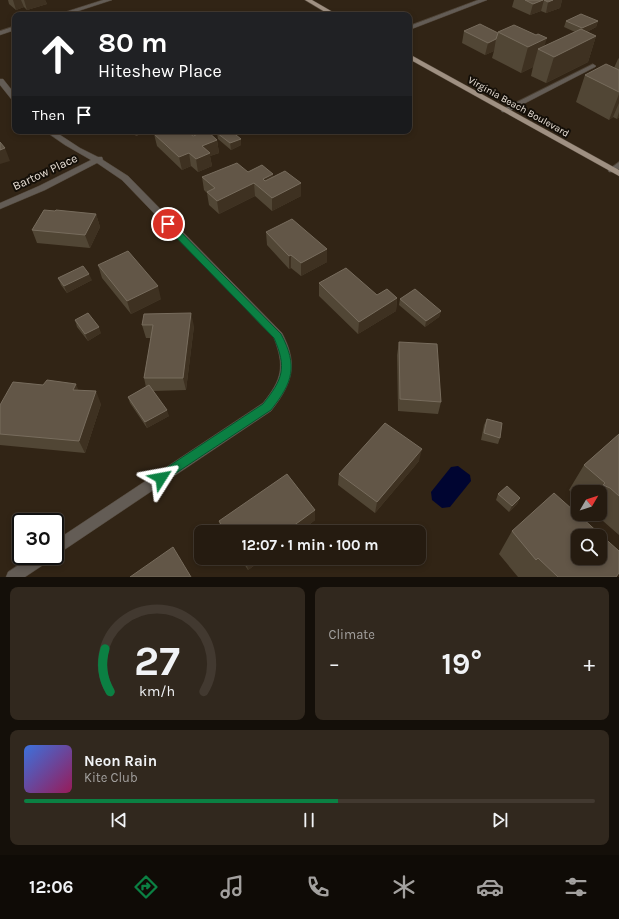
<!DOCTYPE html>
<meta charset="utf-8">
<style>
body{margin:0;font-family:Karla,sans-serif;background:#31281e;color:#f1f3f6;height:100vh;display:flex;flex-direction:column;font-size:15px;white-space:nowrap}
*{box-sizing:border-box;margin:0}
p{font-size:13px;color:#a3a19f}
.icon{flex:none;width:22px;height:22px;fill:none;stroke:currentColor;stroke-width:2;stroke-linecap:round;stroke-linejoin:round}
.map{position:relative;height:577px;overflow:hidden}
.side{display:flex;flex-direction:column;gap:10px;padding:10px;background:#140f09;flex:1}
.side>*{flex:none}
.hud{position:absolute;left:12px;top:12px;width:400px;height:122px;border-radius:8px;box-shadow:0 2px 6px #0003,0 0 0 1px #423930;background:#202124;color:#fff;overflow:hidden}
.needle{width:26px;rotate:51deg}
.fabs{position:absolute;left:571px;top:485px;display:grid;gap:8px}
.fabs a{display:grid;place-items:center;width:36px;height:36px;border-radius:8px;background:#251b10;box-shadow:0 2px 6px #0003,0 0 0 1px #423930;font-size:20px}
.speed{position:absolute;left:12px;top:513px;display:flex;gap:8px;font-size:20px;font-weight:700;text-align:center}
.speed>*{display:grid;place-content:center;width:52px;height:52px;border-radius:50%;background:#251b10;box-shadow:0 2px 6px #0003,0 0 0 1px #423930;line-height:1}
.speed .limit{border:2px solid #111;border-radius:6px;background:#fff;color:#111}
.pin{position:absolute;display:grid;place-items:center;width:34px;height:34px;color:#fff;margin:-17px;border:2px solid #fff;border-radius:50%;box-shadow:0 1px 4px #0007}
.me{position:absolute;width:44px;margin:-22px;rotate:56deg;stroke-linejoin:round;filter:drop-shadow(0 0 3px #0008)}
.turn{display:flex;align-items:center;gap:14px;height:84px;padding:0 20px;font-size:18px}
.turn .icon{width:52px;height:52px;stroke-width:2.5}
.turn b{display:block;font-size:28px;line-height:34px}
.then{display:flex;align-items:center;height:38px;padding:0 20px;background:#0003;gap:8px;font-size:15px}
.big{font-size:30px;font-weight:700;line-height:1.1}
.side .card{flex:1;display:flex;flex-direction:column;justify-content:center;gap:6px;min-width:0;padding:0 14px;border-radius:8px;background:#31281e}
.side .dial{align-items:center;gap:0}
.dial svg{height:104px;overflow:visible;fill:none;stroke:#423930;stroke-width:7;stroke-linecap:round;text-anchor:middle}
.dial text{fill:#f1f3f6;stroke:none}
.song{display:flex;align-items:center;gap:12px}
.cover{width:48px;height:48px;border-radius:6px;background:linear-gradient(135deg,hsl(220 70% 55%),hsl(330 70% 35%))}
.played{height:4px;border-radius:2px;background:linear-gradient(90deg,#0b8043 55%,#423930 55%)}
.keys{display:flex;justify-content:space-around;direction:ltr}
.heat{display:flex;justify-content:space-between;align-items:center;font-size:22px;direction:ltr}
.side .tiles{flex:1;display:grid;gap:10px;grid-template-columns:1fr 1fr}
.card:last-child{grid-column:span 2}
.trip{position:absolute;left:194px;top:525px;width:232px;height:40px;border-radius:8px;background:#251b10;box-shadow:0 2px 6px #0003,0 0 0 1px #423930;font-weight:700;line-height:40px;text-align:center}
.menu{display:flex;height:64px;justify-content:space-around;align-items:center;background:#0f0b06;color:#a3a19f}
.menu .icon{width:28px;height:28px}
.menu .current{color:#0b8043}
.menu b{font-size:18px;color:#f1f3f6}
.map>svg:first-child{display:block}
.water{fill:#000531}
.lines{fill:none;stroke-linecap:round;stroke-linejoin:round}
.lane-casing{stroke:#4e4234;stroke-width:1}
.street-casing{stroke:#4e4234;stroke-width:1}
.primary-casing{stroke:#4e4234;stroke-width:1}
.lane{fill:#635c55;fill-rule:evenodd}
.street{fill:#635c55;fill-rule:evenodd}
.primary{fill:#9f9082;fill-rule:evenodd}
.wall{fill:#514635}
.shaded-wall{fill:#3e3121}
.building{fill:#625647;stroke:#776c5d;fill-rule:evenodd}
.route{fill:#0b8043;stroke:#07532c}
.labels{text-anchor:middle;stroke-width:4;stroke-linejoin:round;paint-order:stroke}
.far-street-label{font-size:10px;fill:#e9e0d7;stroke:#140f08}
.street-label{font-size:12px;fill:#e9e0d7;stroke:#140f08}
</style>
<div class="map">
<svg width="619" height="577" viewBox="0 0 619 577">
<rect width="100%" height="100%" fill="#312415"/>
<path class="water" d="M458,466L470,475L471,481L450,507L442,508L432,500L431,492L451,467Z"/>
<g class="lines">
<defs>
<path id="lane" d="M593,64L596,66L595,67L508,112H502L501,110Z"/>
<path id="street" d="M103,0H112L66,15H56Z
M478,0H487L409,30V26Z
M15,26V30L0,35V31Z
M0,79H3L15,94V100H12L0,85Z
M45,131H54L80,148L98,157H102L103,160L128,176L282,333C299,365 292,384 271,411L55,556V541L263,403C282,379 285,367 274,338L122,180L97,163L45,190L0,209V203L39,186L91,160L65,145Z
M619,162V169L615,172H609L608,170Z
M32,556H51L49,561L25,577H6L8,572Z"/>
<path id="primary" d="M305,0H312L338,15H330Z
M409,54L619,170V176L409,59Z"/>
</defs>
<use href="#lane" class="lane-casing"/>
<use href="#street" class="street-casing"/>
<use href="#primary" class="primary-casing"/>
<use href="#lane" class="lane"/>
<use href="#street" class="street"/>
<use href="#primary" class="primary"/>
</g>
<path class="wall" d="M8,0H45L47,4L27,10L24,7L16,10L9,4Z
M514,0H562L560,8L546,13L541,11L530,15L512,7Z
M566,21H598L596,27L587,32L596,36L588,62L546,83L531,76L533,67L521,73L492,58L494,51L485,55L462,43L464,31L498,33V32L544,46L575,32L564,27Z
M619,58V117L617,119L613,117L609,120L576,102L585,75L614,68L618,59Z
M124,131H144L137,136Z
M202,133L217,140L219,153L210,156L212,166L198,172L191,166L182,170L157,146L154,134L193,136H194V134Z
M217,133L241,145L231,150L218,139Z
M248,172L273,177L301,183V196L272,211L255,196L219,214L209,205L207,193L204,190L202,177Z
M96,214L100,227L90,248L37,243L32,230Z
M266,232L327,249V262L301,276L291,268L289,269L267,245Z
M98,265L161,299L131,314L102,278Z
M58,278L92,280L67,293L61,285Z
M319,283L377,295L397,298L396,311L358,334L319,296Z
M400,299L441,311L439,317L425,327L399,305Z
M75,320L101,333L88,341L77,327Z
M142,325L194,326L186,390L153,391L169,416L147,428L130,403L128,397L146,387L144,378L151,338H146Z
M399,342L441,402L438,414L398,411L397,355Z
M79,390L101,404L85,453L0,445V405Z
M487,419L500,438L498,444L481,440L484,425Z
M619,434V535L595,514H600V492H578V499L569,490L584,465Z
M419,461L375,513L338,485L339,474Z
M498,494L520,498L517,504L509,512L496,500Z
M315,510V520L300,532H221L219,521Z
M512,531L616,577H518L499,554Z
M240,558H265L248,570Z
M385,558H400L391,565Z"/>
<path class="shaded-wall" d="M13,0H21L24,7L16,10Z
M24,0H45L47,4L27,10Z
M544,0L541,11L530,15L533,4Z
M553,0H562L560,8L546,13L548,2Z
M598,21L596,27L581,35L582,28Z
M596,36L588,62L546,83L554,57Z
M547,38L543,51L538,49L533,67L521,73L528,47Z
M496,39L494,51L485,55L488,43Z
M619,94V103L613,117L609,120Z
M619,112V117L617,119Z
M136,131H144L137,136Z
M241,139V145L231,150L230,143Z
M217,140L219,153L210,156L212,166L198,172L196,159L202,146Z
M5,148L10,161L0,164V150Z
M189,153L191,166L182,170L179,157Z
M273,174L274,187L264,192L263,179Z
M254,183L255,196L219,214L217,201Z
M301,183V196L272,211V198Z
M96,214L100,227L90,248L85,235Z
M327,249V262L301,276V263Z
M291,255V268L289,269V256Z
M89,274L92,280L67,293L64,286Z
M158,286L161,299L131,314L127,301Z
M397,298L396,311L358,334L359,322Z
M441,311L439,317L425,327L426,321Z
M191,313L194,326L186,390L183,378Z
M99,327L101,333L88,341L85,334Z
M76,384L81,396L73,390Z
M96,391L101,404L85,453L79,441Z
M167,410L169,416L147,428L145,422Z
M422,449L419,461L375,513L377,502Z
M520,498L517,504L509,512L512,506Z
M315,510V520L300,532H285Z
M249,558H265L248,570L246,560Z
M395,558H400L391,565L393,560Z"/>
<path class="building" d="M525,0H543L533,4Z
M544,0H553L548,2Z
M581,14L598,21L582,28L566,21Z
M480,24L498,33L496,39L488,43L464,31Z
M514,25L536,35L538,34L547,38L528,47L498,32Z
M581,29L596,36L554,57L538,49Z
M606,64L619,70V92L585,75Z
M161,131H187L193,136L196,135L194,134L199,131L202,133L207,131L217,140L202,146L210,153L196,159L189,153L179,157L154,134Z
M221,131H231L241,139L230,143L217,133Z
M0,142L5,148L0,150Z
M237,163L248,172L262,165L273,174L263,179L265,181L285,171L301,183L272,198L254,183L217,201L207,192L215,188L202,177Z
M44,210L55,211L56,210L96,214L85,235L32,230Z
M292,219L327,249L301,263L291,255L289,256L266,232Z
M128,251L158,286L127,301L98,265Z
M83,266L89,274L64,286L58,278Z
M346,268L377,295L387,289L397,298L359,322L319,283Z
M415,289L441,311L426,321L400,299Z
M88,313L99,327L85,334L75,320Z
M191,313L183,378H144L153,325H142L144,314Z
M399,342L437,344L441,402L400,399Z
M47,380L76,384L73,390L96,391L79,441L0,434V405L13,382L43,385Z
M149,385L167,410L145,422L128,397Z
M487,419L502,423L500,438L484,433Z
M385,423L422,449L377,502L339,474Z
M619,434V496L610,488L603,485L605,483L584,465Z
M287,474L315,510L285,532H226L219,521Z
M507,486L520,498L512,506L498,494Z
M554,493L619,551V573L616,577H558L538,558L536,560L512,531ZM578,536H600V558H578Z
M390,526L395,532H383Z
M173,547L191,577H130Z
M245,558H249L246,560Z"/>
<path class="route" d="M168,221L171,222L281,334C298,366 293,382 271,410L161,483L157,482L155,478L157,474L263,404C283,379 287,368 274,338L165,226L164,224L165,222Z"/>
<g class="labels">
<g class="far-street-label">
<text transform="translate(519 106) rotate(29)" y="4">Virginia Beach Boulevard</text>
</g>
<g class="street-label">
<text transform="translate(45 172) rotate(-25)" y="4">Bartow Place</text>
</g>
</g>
</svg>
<div class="fabs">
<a><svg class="needle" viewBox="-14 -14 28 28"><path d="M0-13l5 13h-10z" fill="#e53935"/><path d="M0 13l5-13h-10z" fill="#a3a19f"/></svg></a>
<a><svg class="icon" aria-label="search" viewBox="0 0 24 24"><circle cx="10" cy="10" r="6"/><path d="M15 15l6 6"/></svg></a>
</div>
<div class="speed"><div class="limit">30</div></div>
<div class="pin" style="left:168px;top:224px;background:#d93025"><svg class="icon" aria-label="arrive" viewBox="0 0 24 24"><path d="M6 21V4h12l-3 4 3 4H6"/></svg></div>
<svg class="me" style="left:161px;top:478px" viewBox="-20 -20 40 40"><path d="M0-17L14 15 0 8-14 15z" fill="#0b8043" stroke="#fff" stroke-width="4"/></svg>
<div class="trip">12:07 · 1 min · 100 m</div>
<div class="hud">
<div class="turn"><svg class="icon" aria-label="ahead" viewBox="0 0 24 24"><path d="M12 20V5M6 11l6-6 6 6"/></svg><div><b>80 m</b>Hiteshew Place</div></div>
<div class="then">Then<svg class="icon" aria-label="arrive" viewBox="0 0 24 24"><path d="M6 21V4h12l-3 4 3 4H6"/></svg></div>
</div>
</div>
<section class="side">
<div class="tiles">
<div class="card dial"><svg viewBox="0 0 100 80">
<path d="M14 69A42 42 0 1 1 86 69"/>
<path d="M14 69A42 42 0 0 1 10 36" stroke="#0b8043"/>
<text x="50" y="56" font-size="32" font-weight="700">27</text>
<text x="50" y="72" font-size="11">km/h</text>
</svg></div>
<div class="card"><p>Climate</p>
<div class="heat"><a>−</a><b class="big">19°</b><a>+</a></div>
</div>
<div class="card">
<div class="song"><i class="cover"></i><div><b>Neon Rain</b><p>Kite Club</p></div></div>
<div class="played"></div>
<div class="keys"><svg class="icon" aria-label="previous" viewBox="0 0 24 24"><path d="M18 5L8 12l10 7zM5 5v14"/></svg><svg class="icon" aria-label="pause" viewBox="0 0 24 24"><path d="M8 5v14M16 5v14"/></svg><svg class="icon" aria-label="next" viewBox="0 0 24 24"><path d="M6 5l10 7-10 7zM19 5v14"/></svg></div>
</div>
</div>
</section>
<nav class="menu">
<b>12:06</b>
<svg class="icon current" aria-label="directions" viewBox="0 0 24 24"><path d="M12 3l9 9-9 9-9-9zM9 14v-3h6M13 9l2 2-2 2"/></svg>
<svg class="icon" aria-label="music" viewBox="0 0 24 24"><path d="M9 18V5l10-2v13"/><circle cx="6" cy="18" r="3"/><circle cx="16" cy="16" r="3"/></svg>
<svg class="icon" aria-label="phone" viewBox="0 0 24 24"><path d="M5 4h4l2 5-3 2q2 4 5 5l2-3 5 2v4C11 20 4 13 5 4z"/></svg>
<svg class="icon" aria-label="climate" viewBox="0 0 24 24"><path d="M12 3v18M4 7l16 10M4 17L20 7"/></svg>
<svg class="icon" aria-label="car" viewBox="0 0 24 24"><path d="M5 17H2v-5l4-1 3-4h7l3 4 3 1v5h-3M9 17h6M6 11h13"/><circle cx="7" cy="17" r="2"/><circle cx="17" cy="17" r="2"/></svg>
<svg class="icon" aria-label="filters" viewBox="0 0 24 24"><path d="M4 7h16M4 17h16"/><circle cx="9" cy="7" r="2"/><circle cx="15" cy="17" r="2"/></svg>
</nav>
